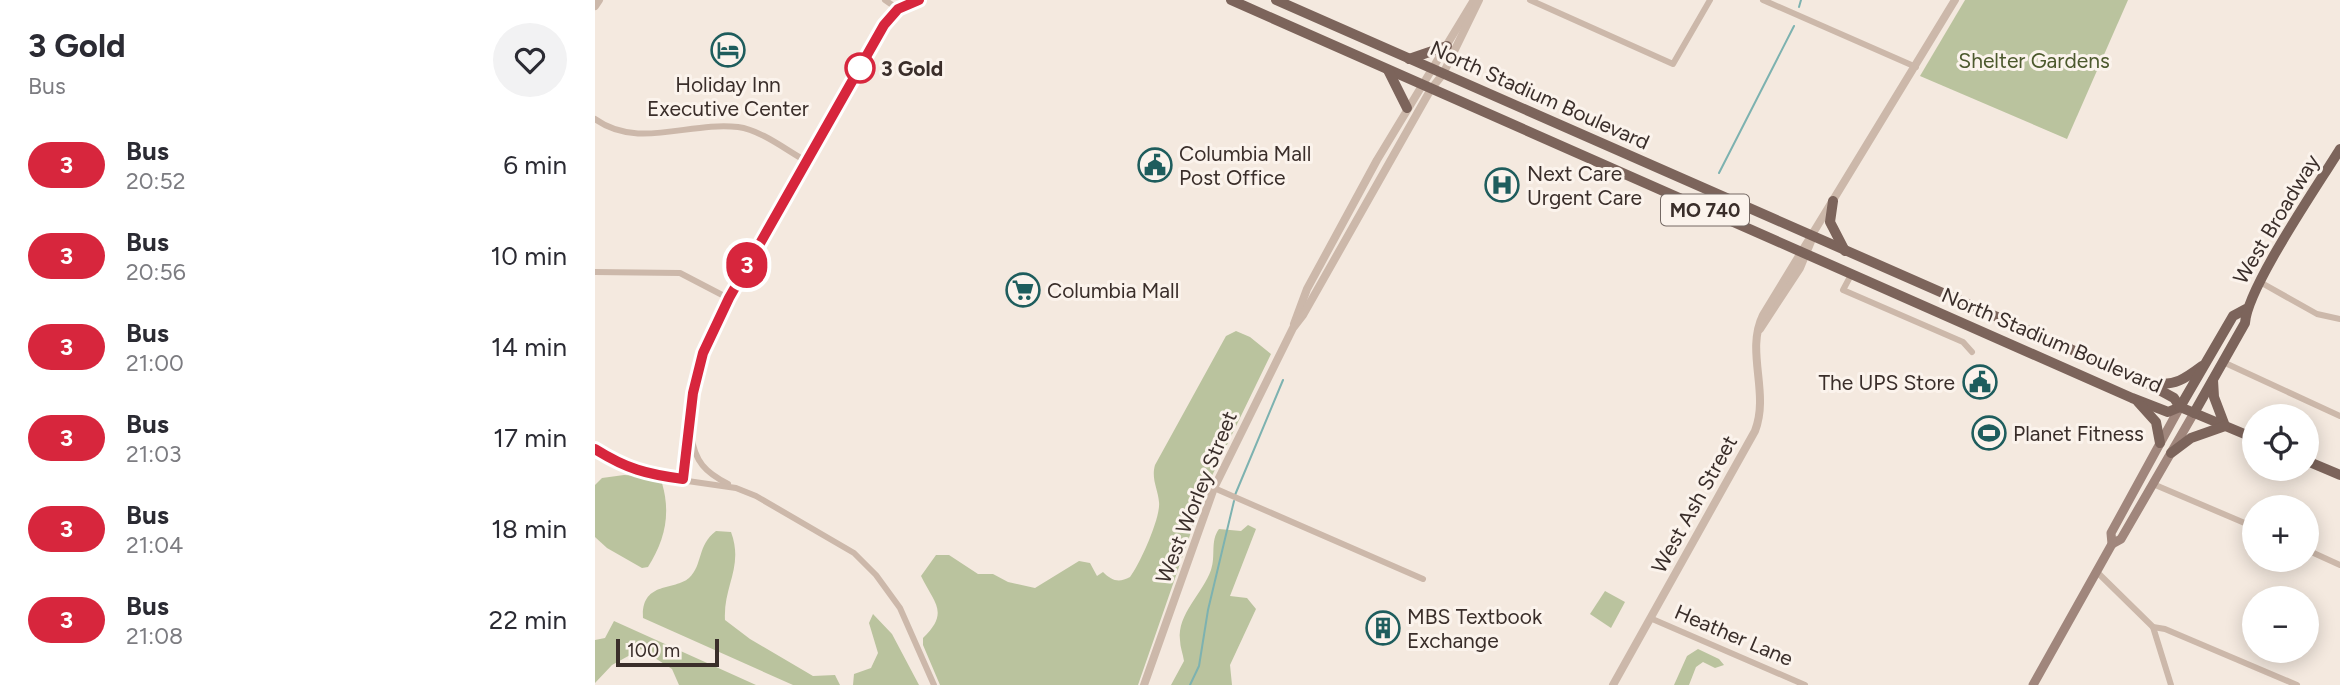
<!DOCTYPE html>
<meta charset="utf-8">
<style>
body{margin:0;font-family:Figtree,sans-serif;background:#f2f2f3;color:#2b2b33;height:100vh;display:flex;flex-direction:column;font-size:26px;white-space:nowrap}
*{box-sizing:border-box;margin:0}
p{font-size:23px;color:#7c7c81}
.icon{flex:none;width:38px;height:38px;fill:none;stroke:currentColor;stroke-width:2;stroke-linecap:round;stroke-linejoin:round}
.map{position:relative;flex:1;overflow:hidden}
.side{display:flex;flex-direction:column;background:#fff;width:595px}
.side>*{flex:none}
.badge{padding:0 14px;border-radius:23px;font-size:24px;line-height:46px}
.fabs{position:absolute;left:1647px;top:404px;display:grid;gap:14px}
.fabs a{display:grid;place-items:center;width:77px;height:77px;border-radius:50%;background:#fff;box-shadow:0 4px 18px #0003;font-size:35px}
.scale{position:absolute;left:21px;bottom:18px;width:103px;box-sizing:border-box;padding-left:7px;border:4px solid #3a2e2a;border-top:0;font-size:19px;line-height:24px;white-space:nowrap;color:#3a2e2a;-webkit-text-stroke:5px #fbf3ec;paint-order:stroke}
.map>.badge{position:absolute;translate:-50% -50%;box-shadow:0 0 0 4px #fff}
.round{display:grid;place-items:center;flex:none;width:74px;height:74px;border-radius:37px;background:#f2f2f3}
.overview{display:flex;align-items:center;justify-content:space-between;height:119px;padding:0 28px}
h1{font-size:33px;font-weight:700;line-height:52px}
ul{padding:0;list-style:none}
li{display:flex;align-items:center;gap:21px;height:91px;padding:0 28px}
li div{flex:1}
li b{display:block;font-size:26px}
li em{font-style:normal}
li .badge{min-width:77px;font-weight:700;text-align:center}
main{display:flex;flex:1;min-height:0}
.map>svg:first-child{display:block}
.green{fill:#bac39e}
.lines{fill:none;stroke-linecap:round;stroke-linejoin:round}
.stream{stroke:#7db2b0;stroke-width:2}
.minor{stroke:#ccb8aa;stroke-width:6}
.tertiary{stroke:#ccb8aa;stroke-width:8}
.secondary{stroke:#a0867c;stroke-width:9}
.primary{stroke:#7c645b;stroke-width:10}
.line-casing{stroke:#fff;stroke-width:16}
.line{stroke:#d7263d;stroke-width:10}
.stop-dot{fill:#fff;stroke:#d7263d;stroke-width:3.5}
.labels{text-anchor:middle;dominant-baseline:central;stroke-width:6;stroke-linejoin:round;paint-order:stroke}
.shield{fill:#fbf3ec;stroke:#746964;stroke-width:2}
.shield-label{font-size:19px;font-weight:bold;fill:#3a2e2a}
.park-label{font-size:21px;fill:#4c592d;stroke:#fbf3ec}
.stop-label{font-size:21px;font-weight:bold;fill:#3a2e2a;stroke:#fbf3ec;text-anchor:start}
.poi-label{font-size:21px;fill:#3a2e2a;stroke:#fbf3ec;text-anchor:start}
.street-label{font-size:21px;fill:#3a2e2a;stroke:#fbf3ec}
</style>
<main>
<section class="side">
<div class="overview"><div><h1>3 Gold</h1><p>Bus</p></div><a class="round"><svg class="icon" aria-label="heart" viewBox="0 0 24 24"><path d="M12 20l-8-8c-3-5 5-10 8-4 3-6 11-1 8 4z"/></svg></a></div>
<ul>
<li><span class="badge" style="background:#d7263d;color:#fff">3</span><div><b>Bus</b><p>20:52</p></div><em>6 min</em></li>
<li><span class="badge" style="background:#d7263d;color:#fff">3</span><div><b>Bus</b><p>20:56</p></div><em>10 min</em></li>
<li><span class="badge" style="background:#d7263d;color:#fff">3</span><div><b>Bus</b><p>21:00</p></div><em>14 min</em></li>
<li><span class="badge" style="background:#d7263d;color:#fff">3</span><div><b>Bus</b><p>21:03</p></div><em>17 min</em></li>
<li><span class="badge" style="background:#d7263d;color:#fff">3</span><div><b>Bus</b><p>21:04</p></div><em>18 min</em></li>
<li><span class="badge" style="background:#d7263d;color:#fff">3</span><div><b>Bus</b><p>21:08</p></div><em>22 min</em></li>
</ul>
</section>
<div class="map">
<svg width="1745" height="685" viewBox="0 0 1745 685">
<rect width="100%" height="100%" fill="#f4e9df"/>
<g class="green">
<polygon points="1370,0 1533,0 1472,139 1325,76"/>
<path d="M641 331 655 337 676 354 612 486 543 685H345L328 645V638C355 612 339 603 326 576L341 555H354L383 574H398L413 582 440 588 484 561 495 563 502 576 508 572C517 581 524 583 535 577 545 564 566 517 564 502 563 489 556 479 560 465L631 336Z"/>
<path d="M29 475 46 476 67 483C76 514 70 540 53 567L47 568 12 548 0 537V485L7 478Z"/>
<path d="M653 525 661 529 635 596 652 598 661 609 635 665 637 685H576L589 661C588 654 585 647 585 640 582 614 608 593 616 570 621 556 615 541 624 529L646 531Z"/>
<path d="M121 531 136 532C149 567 128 586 130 620L155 639 218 676 240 675 245 685H198L48 618C46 581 79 591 94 578 108 565 102 545 121 531Z"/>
<polygon points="1010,591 1030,602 1016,628 995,614"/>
<polygon points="278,614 297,634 324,685 258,685 259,674 276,668 283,653 274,623"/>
<polygon points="19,621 161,685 84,685 77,669 46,649 17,665 0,683 0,640 10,638"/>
<polygon points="1103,649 1124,659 1129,665 1120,668 1108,662 1101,667 1094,685 1079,685 1092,656"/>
</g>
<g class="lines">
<g class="stream">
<polyline points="1204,7 1206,0"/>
<polyline points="1124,173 1199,26"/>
<polyline points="640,495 688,380"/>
<polyline points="595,685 604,666 613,610 639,501"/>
</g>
<g class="minor">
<polyline points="290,0 303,9"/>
<polyline points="935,0 1078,64 1115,0"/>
<polyline points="1168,0 1321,67"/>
<polyline points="303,9 324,0"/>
<path d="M0 119C43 150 95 121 143 127 166 130 191 150 211 161"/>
<polyline points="0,272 85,273 133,298"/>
<polyline points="1256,275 1248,290 1368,342 1377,352"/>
<polyline points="1665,282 1722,314 1745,319"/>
<polyline points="1628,362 1745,416"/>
<path d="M96 435C100 462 110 472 133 484"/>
<polyline points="0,449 30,468 51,475 141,488 161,496 259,553 281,575 305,608 339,685"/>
<polyline points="88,479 98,393 108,353 133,298 289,25 307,0"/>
<polyline points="1558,484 1659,527"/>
<polyline points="619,488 828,579"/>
<polyline points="1712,550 1745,565"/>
<polyline points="1502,572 1558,627 1576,685"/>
<polyline points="1055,618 1210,685"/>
<polyline points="1558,627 1570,629 1702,685"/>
</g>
<g class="tertiary">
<polyline points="0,6 4,0"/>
<polyline points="699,324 712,289 782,160 879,0"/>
<polyline points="1165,329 1205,268 1217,239"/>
<polyline points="549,685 619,488 698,328 708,315 836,89 848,74 884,0"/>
<path d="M1018 685 1160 431C1175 392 1150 352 1168 315L1360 0"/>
</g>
<g class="secondary">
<polyline points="1517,544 1526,539 1599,413"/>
<polyline points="1438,685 1517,544 1516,533 1585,407"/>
</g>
<g class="primary">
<polyline points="636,0 1537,398 1573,412 1585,407"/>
<polyline points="681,0 1548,381 1579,398 1585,407"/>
<polyline points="814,59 852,46"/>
<polyline points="793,70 812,108"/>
<polyline points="1238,201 1235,222 1250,251"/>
<polyline points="1618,380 1619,397 1630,426"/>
<path d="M1558 383C1579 387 1591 378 1607 366"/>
<polyline points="1543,402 1561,422 1565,443"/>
<polyline points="1585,407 1638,316 1651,309"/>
<polyline points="1585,407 1659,438"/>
<path d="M1599 413 1650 323C1652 288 1723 185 1745 149"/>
<polyline points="1576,453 1596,438 1630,426"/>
<polyline points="1712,461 1745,475"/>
</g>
</g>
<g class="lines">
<defs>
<path id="line" d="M0 449C32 469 51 474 88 479L98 393 108 353 134 298 289 25 303 9 324 0"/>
</defs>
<use href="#line" class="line-casing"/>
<use href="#line" class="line"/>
</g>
<defs>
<symbol id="hotel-ring" viewBox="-11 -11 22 22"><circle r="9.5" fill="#fbf3ec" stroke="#1e5d5d" stroke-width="1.5"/><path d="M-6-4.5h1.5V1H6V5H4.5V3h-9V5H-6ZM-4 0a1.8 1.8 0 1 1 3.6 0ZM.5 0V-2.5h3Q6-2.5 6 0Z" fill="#1e5d5d"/></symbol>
<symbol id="civic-ring" viewBox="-11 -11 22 22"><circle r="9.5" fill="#fbf3ec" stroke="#1e5d5d" stroke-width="1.5"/><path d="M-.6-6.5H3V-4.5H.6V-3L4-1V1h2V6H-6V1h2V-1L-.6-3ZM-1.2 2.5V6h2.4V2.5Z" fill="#1e5d5d"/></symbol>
<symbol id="hospital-ring" viewBox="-11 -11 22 22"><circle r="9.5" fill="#fbf3ec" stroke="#1e5d5d" stroke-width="1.5"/><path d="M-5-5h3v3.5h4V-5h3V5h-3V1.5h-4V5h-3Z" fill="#1e5d5d"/></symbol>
<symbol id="supermarket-ring" viewBox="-11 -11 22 22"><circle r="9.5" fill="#fbf3ec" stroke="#1e5d5d" stroke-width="1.5"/><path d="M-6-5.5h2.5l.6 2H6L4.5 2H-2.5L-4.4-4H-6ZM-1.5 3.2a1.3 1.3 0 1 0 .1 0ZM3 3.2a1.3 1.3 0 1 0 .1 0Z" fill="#1e5d5d"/></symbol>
<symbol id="stadium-ring" viewBox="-11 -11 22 22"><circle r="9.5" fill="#fbf3ec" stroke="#1e5d5d" stroke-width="1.5"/><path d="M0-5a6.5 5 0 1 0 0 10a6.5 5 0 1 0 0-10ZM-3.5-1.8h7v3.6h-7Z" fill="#1e5d5d"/></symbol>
<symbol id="building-ring" viewBox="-11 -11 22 22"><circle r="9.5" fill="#fbf3ec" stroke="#1e5d5d" stroke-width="1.5"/><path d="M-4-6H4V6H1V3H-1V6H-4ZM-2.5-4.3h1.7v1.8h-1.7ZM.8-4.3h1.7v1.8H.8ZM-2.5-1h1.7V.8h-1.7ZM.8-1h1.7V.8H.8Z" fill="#1e5d5d"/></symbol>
</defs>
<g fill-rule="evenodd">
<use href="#hotel-ring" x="114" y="31" width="38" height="38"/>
<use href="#civic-ring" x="541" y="146" width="38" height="38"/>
<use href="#hospital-ring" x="888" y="166" width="38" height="38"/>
<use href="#supermarket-ring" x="409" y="271" width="38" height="38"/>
<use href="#civic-ring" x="1366" y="363" width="38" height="38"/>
<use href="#stadium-ring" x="1375" y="414" width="38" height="38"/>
<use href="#building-ring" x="769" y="609" width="38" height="38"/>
</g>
<circle class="stop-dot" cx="265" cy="68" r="14"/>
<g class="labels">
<rect class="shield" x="1066" y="194.5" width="88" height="31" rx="5"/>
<g class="shield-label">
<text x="1110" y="210">MO 740</text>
</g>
<g class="park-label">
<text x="1439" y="60">Shelter Gardens</text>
</g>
<g class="stop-label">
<text x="286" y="68">3 Gold</text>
</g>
<g class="poi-label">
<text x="133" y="84" text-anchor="middle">Holiday Inn<tspan x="133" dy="24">Executive Center</tspan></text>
<text x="584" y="153">Columbia Mall<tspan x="584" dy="24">Post Office</tspan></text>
<text x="932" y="173">Next Care<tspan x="932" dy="24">Urgent Care</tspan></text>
<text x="452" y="290">Columbia Mall</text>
<text x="1360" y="382" text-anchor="end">The UPS Store</text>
<text x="1418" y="433">Planet Fitness</text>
<text x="812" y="616">MBS Textbook<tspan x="812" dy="24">Exchange</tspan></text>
</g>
<g class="street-label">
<text transform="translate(945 95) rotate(24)">North Stadium Boulevard</text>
<text transform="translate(1681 219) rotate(-59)">West Broadway</text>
<text transform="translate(1457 340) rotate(23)">North Stadium Boulevard</text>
<text transform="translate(601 497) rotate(-68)">West Worley Street</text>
<text transform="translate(1099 504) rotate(-61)">West Ash Street</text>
<text transform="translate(1139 635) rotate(23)">Heather Lane</text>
</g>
</g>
</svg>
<div class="fabs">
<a><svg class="icon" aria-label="locate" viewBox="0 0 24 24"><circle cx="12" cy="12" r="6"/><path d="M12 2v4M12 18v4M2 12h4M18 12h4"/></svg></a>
<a>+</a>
<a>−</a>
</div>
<div class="scale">100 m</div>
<b class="badge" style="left:152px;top:265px;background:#d7263d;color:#fff">3</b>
</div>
</main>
